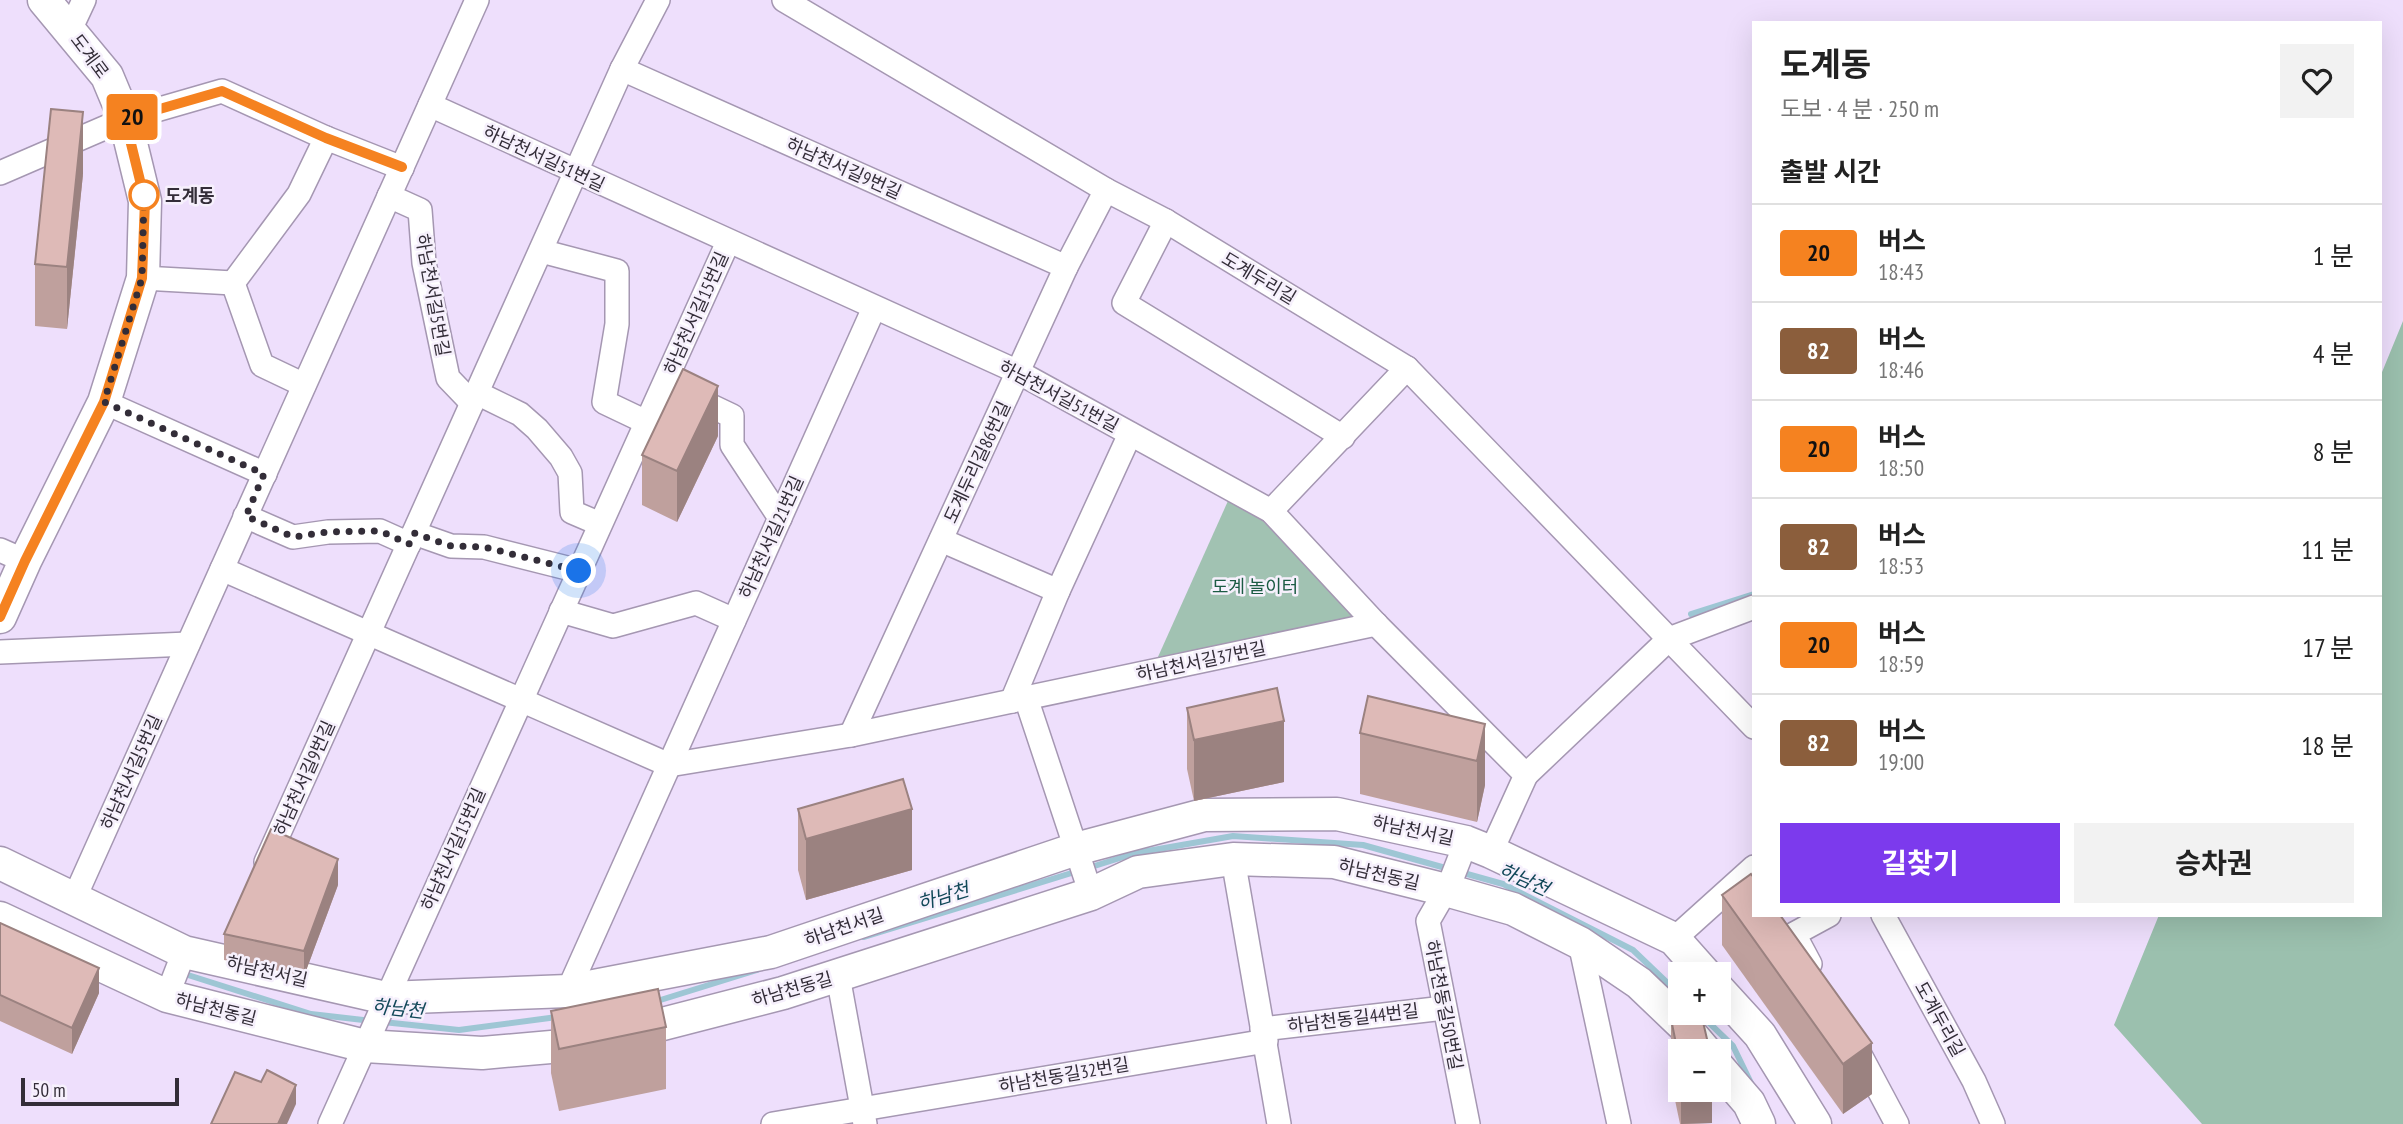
<!DOCTYPE html>
<html lang="ko">
<meta charset="utf-8">
<style>
body{margin:0;font-family:"PT Sans Narrow","Noto Sans KR",sans-serif;background:#f2f2f2;color:#222;height:100vh;display:flex;flex-direction:column;font-size:26px;white-space:nowrap}
*{box-sizing:border-box;margin:0}
p{font-size:23px;color:#767676}
.icon{flex:none;width:38px;height:38px;fill:none;stroke:currentColor;stroke-width:2;stroke-linecap:round;stroke-linejoin:round}
.map{position:relative;flex:1;overflow:hidden}
.sheet{position:absolute;left:1752px;top:21px;width:630px;height:896px;display:flex;flex-direction:column;background:#fff;border-radius:0px;box-shadow:0 7px 28px #0002}
.sheet>*{flex:none}
.badge{padding:0 14px;border-radius:5px;font-size:24px;line-height:46px}
.tools{position:absolute;left:1668px;top:962px;display:grid;gap:14px}
.tools a{display:grid;place-items:center;width:63px;height:63px;border-radius:0px;background:#fff;box-shadow:0 7px 28px #0002;font-size:35px}
.scale{position:absolute;left:21px;bottom:18px;width:158px;box-sizing:border-box;padding-left:7px;border:4px solid #332d38;border-top:0;font-size:19px;line-height:24px;white-space:nowrap;color:#332d38;-webkit-text-stroke:5px #f6f0fc;paint-order:stroke}
.you{position:absolute;width:35px;height:35px;margin:-18px;border:5px solid #fff;border-radius:50%;background:#1a73e8;box-shadow:0 0 0 10px #1a73e833}
.map>.badge{position:absolute;translate:-50% -50%;box-shadow:0 0 0 4px #fff}
h2{padding:0 28px;font-size:26px;line-height:63px}
.round{display:grid;place-items:center;flex:none;width:74px;height:74px;border-radius:0px;background:#f2f2f2}
.overview{display:flex;align-items:center;justify-content:space-between;height:119px;padding:0 28px}
h1{font-size:33px;font-weight:700;line-height:52px}
.primary-button{display:flex;gap:14px;margin-top:auto;padding:14px 28px}
.primary-button a{flex:1;height:80px;border-radius:0px;background:#7c3aed;color:#fff;font-size:28px;font-weight:700;line-height:80px;text-align:center}
.primary-button a+a{background:#f2f2f2;color:#222}
ul{padding:0;list-style:none}
li{display:flex;align-items:center;gap:21px;height:98px;padding:0 28px;border-top:2px solid #e0e0e0}
li div{flex:1}
li b{display:block;font-size:26px}
li em{font-style:normal}
li .badge{min-width:77px;font-weight:700;text-align:center}
.map>svg:first-child{display:block}
.green{fill:#a1c2b2}
.forest{fill:#9bc0ae}
.lines{fill:none;stroke-linecap:round;stroke-linejoin:round}
.stream{stroke:#9ec6d4;stroke-width:6}
.street-casing{stroke:#a597b2;stroke-width:26}
.secondary-casing{stroke:#a597b2;stroke-width:35}
.street{stroke:#fff;stroke-width:23}
.secondary{stroke:#fff;stroke-width:32}
.wall{fill:#bfa09d}
.shaded-wall{fill:#9b8280}
.building{fill:#debab7;stroke:#9b8280;stroke-width:2}
.line-casing{stroke:#fff;stroke-width:16}
.line{stroke:#f58220;stroke-width:10}
.walk{stroke:#332d38;stroke-width:7;stroke-dasharray:0 12.6}
.stop-dot{fill:#fff;stroke:#f58220;stroke-width:3.5}
.labels{text-anchor:middle;dominant-baseline:central;stroke-width:5;stroke-linejoin:round;paint-order:stroke}
.street-label{font-size:18px;fill:#332d38;stroke:#f6f0fc}
.stop-label{font-size:18px;font-weight:bold;fill:#332d38;stroke:#f6f0fc;text-anchor:start}
.park-label{font-size:18px;fill:#1b5b43;stroke:#f6f0fc}
.water-label{font-size:19px;font-style:italic;fill:#114758;stroke:#f6f0fc}
</style>
<div class="map">
<svg width="2403" height="1124" viewBox="0 0 2403 1124">
<rect width="100%" height="100%" fill="#eedffc"/>
<polygon class="green" points="1232,492 1270,513 1372,622 1153,668"/>
<polygon class="forest" points="2403,321 2403,1124 2202,1124 2114,1025 2159,915 2380,915 2380,377"/>
<g class="lines">
<g class="stream">
<polyline points="1691,614 1754,594"/>
<polyline points="1088,868 1136,853 1233,836 1363,845 1503,884 1633,950 1680,995"/>
<polyline points="864,937 1078,871"/>
<polyline points="188,975 311,1014 372,1021"/>
<polyline points="654,1002 757,970"/>
<polyline points="1699,1013 1733,1046 1752,1085"/>
<polyline points="383,1022 459,1030 557,1017"/>
</g>
<defs>
<g id="street">
<polyline points="784,0 1106,190 1166,221 1407,368 1754,727"/>
<polyline points="70,30 84,0"/>
<polyline points="622,69 1066,267"/>
<polyline points="430,105 1018,372 1271,511 1376,624 1526,775 1491,852"/>
<polyline points="0,173 125,119 222,91 326,138 402,168"/>
<polyline points="389,196 420,210 424,263 448,378 472,403"/>
<polyline points="1166,221 1124,303 1343,437"/>
<polyline points="541,251 617,271 617,324 604,402 646,422"/>
<polyline points="143,278 233,283"/>
<polyline points="304,385 262,365 233,283 299,194 326,138"/>
<polyline points="477,393 520,414 537,429 561,457 570,473 572,512 600,524"/>
<polyline points="692,397 732,416 732,445 780,518"/>
<polyline points="104,402 265,474"/>
<polyline points="1271,511 1407,368"/>
<polyline points="245,516 293,537 328,532 380,531 409,544"/>
<polyline points="414,533 451,546 484,547 579,571"/>
<polyline points="941,540 1058,591"/>
<polyline points="0,550 25,561"/>
<polyline points="222,569 669,765 851,735 1376,624"/>
<polyline points="561,611 613,626 696,603 734,620"/>
<polyline points="0,652 188,644"/>
<polyline points="1026,698 1091,894"/>
<polyline points="1012,701 1058,591 1130,434"/>
<polyline points="851,735 1066,267 1106,190"/>
<polyline points="1526,775 1669,639 1754,607"/>
<polyline points="1466,842 1450,883 1428,921 1468,1124"/>
<polyline points="1233,859 1279,1124"/>
<polyline points="266,862 622,69 658,0"/>
<polyline points="74,899 477,0"/>
<polyline points="1883,915 1974,1081 1993,1124"/>
<polyline points="1674,939 1754,867"/>
<polyline points="1580,943 1619,1124"/>
<polyline points="1810,964 1794,934 1829,915"/>
<polyline points="838,976 865,1124"/>
<polyline points="568,991 874,308"/>
<polyline points="167,996 184,952"/>
<polyline points="1262,1029 1444,1008"/>
<polyline points="1857,1049 1897,1124"/>
<polyline points="330,1124 728,242"/>
<polyline points="773,1124 1266,1041"/>
</g>
<g id="secondary">
<polyline points="0,617 25,561 104,402 143,278 145,201 125,119 107,76 44,0"/>
<polyline points="0,863 184,952 386,998 568,991 771,952 1076,849 1204,815 1337,814 1466,842 1491,852 1674,939 1706,975"/>
<polyline points="0,918 167,996 365,1046 482,1053 585,1044 783,993 1091,894 1138,872 1233,859 1334,862 1446,890 1513,909 1580,943 1639,983 1684,1026 1706,1052"/>
<polyline points="1718,989 1760,1035 1815,1124"/>
<polyline points="1718,1067 1749,1103 1759,1124"/>
</g>
</defs>
<use href="#street" class="street-casing"/>
<use href="#secondary" class="secondary-casing"/>
<use href="#street" class="street"/>
<use href="#secondary" class="secondary"/>
</g>
<g class="wall">
<polygon points="83,174 67,329 35,326 35,264"/>
<polygon points="718,436 677,522 642,505 642,455"/>
<polygon points="1187,708 1284,782 1194,801 1187,769"/>
<polygon points="1485,724 1485,785 1477,822 1360,794 1360,733"/>
<polygon points="798,809 912,870 806,900 798,870"/>
<polygon points="338,885 304,976 224,960 224,934"/>
<polygon points="1722,895 1872,1094 1843,1114 1722,945"/>
<polygon points="0,923 99,993 72,1054 0,1021"/>
<polygon points="551,1011 666,1027 666,1089 559,1111 551,1073"/>
<polygon points="1671,1019 1680,1052 1680,1090 1712,1090 1712,1123 1680,1124 1671,1081"/>
</g>
<g class="shaded-wall">
<polygon points="83,112 83,174 67,329 67,267"/>
<polygon points="718,386 718,436 677,522 677,471"/>
<polygon points="1284,721 1284,782 1194,801 1194,740"/>
<polygon points="1485,724 1485,785 1477,822 1477,761"/>
<polygon points="912,809 912,870 806,900 806,839"/>
<polygon points="338,859 338,885 304,976 304,951"/>
<polygon points="99,968 99,993 72,1054 72,1028"/>
<polygon points="1872,1043 1872,1094 1843,1114 1843,1064"/>
<polygon points="296,1085 296,1104 287,1124 278,1124"/>
<polygon points="1681,1090 1712,1090 1712,1123 1681,1124"/>
</g>
<g class="building">
<polygon points="51,109 83,112 67,267 35,264"/>
<polygon points="683,369 718,386 677,471 642,455"/>
<polygon points="1277,688 1284,721 1194,740 1187,708"/>
<polygon points="1368,696 1485,724 1477,761 1360,733"/>
<polygon points="903,779 912,809 806,839 798,809"/>
<polygon points="271,829 338,859 304,951 224,934"/>
<polygon points="1751,874 1754,878 1754,915 1780,915 1872,1043 1843,1064 1722,895"/>
<polygon points="0,923 99,968 72,1028 0,995"/>
<polygon points="658,989 666,1027 559,1049 551,1011"/>
<polygon points="1699,1013 1701,1013 1710,1052 1680,1052 1680,1063 1671,1019"/>
<polygon points="267,1070 296,1085 278,1124 211,1124 235,1072 261,1082"/>
</g>
<g class="lines">
<defs>
<polyline id="line" points="0,617 25,561 104,402 142,278 145,201 125,119 222,91 326,138 402,167"/>
</defs>
<use href="#line" class="line-casing"/>
<use href="#line" class="line"/>
<polyline class="walk" points="144,195 142,278 104,402 264,474 246,516 293,537 328,532 380,531 409,544 414,533 451,546 484,547 579,571"/>
</g>
<circle class="stop-dot" cx="144" cy="195" r="14"/>
<g class="labels">
<g class="street-label">
<text transform="translate(90 56) rotate(53)">도계로</text>
<text transform="translate(544 158) rotate(25)">하남천서길51번길</text>
<text transform="translate(844 168) rotate(24)">하남천서길9번길</text>
<text transform="translate(1259 278) rotate(31)">도계두리길</text>
<text transform="translate(433 295) rotate(80)">하남천서길5번길</text>
<text transform="translate(696 313) rotate(-66)">하남천서길15번길</text>
<text transform="translate(1059 396) rotate(28)">하남천서길51번길</text>
<text transform="translate(977 462) rotate(-65)">도계두리길86번길</text>
<text transform="translate(771 537) rotate(-66)">하남천서길21번길</text>
<text transform="translate(1201 661) rotate(-12)">하남천서길37번길</text>
<text transform="translate(131 772) rotate(-66)">하남천서길5번길</text>
<text transform="translate(304 778) rotate(-66)">하남천서길9번길</text>
<text transform="translate(1413 830) rotate(12)">하남천서길</text>
<text transform="translate(453 849) rotate(-66)">하남천서길15번길</text>
<text transform="translate(1379 874) rotate(13)">하남천동길</text>
<text transform="translate(844 927) rotate(-19)">하남천서길</text>
<text transform="translate(267 971) rotate(13)">하남천서길</text>
<text transform="translate(792 989) rotate(-16)">하남천동길</text>
<text transform="translate(1444 1005) rotate(79)">하남천동길50번길</text>
<text transform="translate(216 1009) rotate(14)">하남천동길</text>
<text transform="translate(1353 1018) rotate(-7)">하남천동길44번길</text>
<text transform="translate(1940 1019) rotate(61)">도계두리길</text>
<text transform="translate(1064 1075) rotate(-10)">하남천동길32번길</text>
</g>
<g class="stop-label">
<text x="165" y="195">도계동</text>
</g>
<g class="park-label">
<text x="1255" y="586">도계 놀이터</text>
</g>
<g class="water-label">
<text transform="translate(1524 879) rotate(24)">하남천</text>
<text transform="translate(943 896) rotate(-17)">하남천</text>
<text transform="translate(398 1008) rotate(6)">하남천</text>
</g>
</g>
</svg>
<div class="tools">
<a>+</a>
<a>−</a>
</div>
<div class="scale">50 m</div>
<div class="you" style="left:579px;top:571px"></div>
<b class="badge" style="left:132px;top:117px;background:#f58220;color:#111">20</b>
<section class="sheet">
<div class="overview"><div><h1>도계동</h1><p>도보 · 4 분 · 250 m</p></div><a class="round"><svg class="icon" aria-label="heart" viewBox="0 0 24 24"><path d="M12 20l-8-8c-3-5 5-10 8-4 3-6 11-1 8 4z"/></svg></a></div>
<h2>출발 시간</h2>
<ul>
<li><span class="badge" style="background:#f58220;color:#111">20</span><div><b>버스</b><p>18:43</p></div><em>1 분</em></li>
<li><span class="badge" style="background:#8b5e3c;color:#fff">82</span><div><b>버스</b><p>18:46</p></div><em>4 분</em></li>
<li><span class="badge" style="background:#f58220;color:#111">20</span><div><b>버스</b><p>18:50</p></div><em>8 분</em></li>
<li><span class="badge" style="background:#8b5e3c;color:#fff">82</span><div><b>버스</b><p>18:53</p></div><em>11 분</em></li>
<li><span class="badge" style="background:#f58220;color:#111">20</span><div><b>버스</b><p>18:59</p></div><em>17 분</em></li>
<li><span class="badge" style="background:#8b5e3c;color:#fff">82</span><div><b>버스</b><p>19:00</p></div><em>18 분</em></li>
</ul>
<div class="primary-button"><a>길찾기</a><a>승차권</a></div>
</section>
</div>
